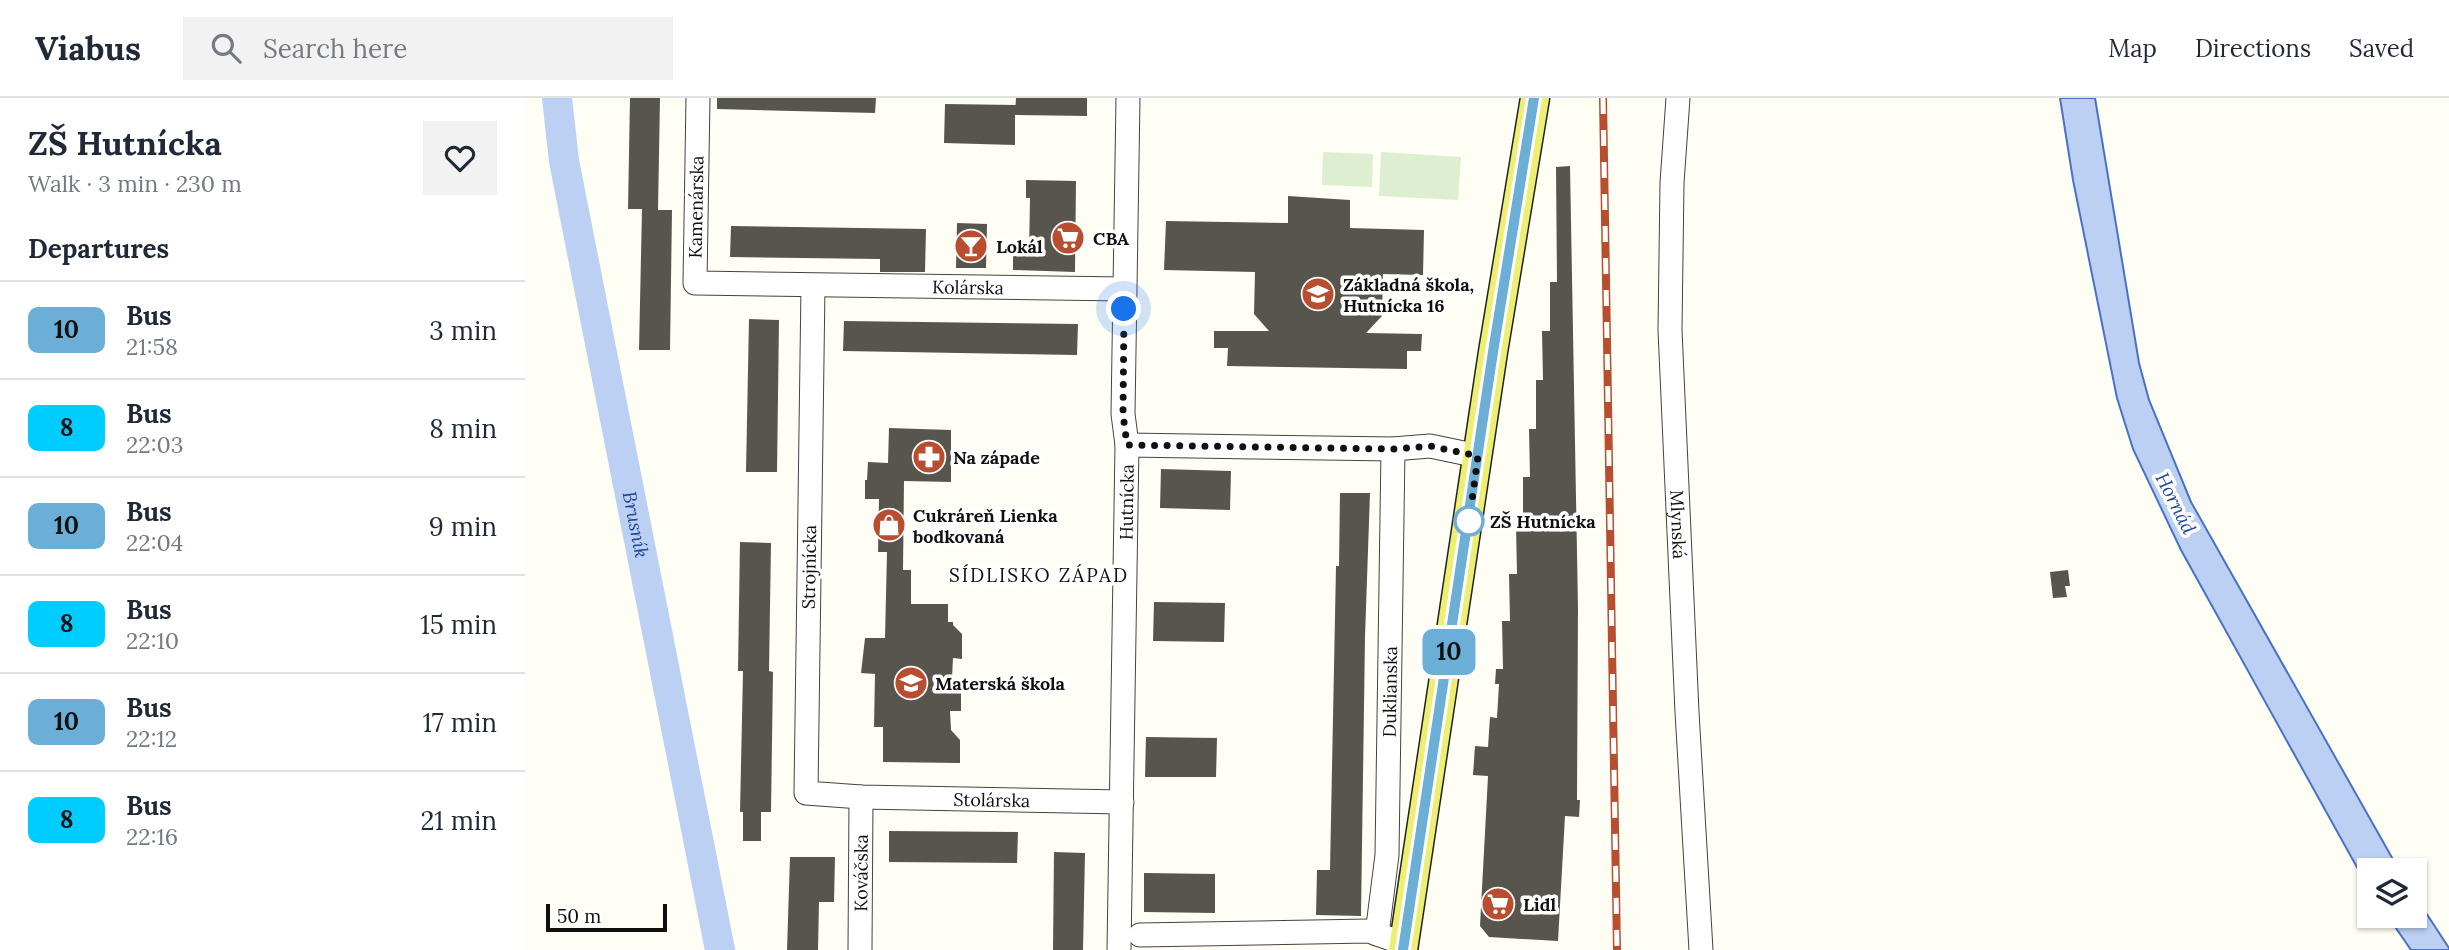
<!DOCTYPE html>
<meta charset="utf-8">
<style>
body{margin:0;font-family:Lora,serif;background:#f2f2f3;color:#1f2937;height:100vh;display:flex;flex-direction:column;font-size:26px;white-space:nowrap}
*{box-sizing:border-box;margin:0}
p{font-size:23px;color:#747a83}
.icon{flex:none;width:38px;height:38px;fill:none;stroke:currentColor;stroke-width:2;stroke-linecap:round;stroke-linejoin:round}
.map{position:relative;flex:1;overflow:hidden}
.panel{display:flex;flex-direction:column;background:#fff;width:525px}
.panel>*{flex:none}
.badge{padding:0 14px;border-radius:10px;font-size:24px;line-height:46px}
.tools{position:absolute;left:1832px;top:760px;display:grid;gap:14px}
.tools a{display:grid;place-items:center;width:70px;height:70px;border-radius:0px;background:#fff;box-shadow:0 2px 5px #0004;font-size:35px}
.scale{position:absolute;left:21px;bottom:18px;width:121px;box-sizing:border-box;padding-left:7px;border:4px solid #101010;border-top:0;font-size:19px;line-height:24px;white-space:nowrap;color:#101010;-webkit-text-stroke:5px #fff;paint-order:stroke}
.you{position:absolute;width:35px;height:35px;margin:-18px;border:5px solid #fff;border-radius:50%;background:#1a73e8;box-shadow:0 0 0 10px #1a73e833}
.map>.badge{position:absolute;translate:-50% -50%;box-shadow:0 0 0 4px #fff}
h2{padding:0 28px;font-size:26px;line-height:63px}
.round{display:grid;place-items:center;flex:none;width:74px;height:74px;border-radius:0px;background:#f2f2f3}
.head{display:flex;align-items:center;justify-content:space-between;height:119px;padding:0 28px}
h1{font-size:33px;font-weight:700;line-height:52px}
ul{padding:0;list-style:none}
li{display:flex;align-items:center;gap:21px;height:98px;padding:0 28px;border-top:2px solid #e0e1e3}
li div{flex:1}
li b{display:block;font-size:26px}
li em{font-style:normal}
li .badge{min-width:77px;font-weight:700;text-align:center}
header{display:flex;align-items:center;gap:42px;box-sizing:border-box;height:98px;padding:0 35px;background:#fff;border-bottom:2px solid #e0e1e3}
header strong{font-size:33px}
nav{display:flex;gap:38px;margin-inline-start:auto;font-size:24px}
.search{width:490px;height:63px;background:#f2f2f3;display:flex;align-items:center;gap:18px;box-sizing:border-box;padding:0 24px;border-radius:0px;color:#747a83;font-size:26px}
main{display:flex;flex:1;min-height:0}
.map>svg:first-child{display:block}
.pitch{fill:#ddefd0}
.water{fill:#bcd0f3;stroke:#4872c5;stroke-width:2}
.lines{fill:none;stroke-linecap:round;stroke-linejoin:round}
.river{stroke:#bcd0f3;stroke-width:30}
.building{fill:#58554d}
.minor-casing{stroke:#434343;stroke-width:25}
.major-casing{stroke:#212121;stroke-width:31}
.minor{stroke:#fff;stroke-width:23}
.major{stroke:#edef73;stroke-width:28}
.rail-casing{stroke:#b84d30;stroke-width:8}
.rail{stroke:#fff;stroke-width:5;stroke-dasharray:16;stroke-linecap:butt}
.line-casing{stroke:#fff;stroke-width:16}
.line{stroke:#6baed6;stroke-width:10}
.walk{stroke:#101010;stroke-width:7;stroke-dasharray:0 12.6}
.stop-dot{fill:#fff;stroke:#6baed6;stroke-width:3.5}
.labels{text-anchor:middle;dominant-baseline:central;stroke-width:7;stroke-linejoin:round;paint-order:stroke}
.street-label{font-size:18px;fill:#101010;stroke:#fff}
.poi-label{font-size:18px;font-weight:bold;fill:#101010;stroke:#fff;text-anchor:start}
.stop-label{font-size:18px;font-weight:bold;fill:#101010;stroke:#fff;text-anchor:start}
.water-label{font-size:19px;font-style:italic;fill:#20469b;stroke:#fff}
.neighbourhood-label{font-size:19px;letter-spacing:2px;fill:#101010;stroke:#fff}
</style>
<header>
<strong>Viabus</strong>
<div class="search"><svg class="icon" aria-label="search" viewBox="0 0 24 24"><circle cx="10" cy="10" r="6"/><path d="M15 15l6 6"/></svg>Search here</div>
<nav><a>Map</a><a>Directions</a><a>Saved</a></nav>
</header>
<main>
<section class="panel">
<div class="head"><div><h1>ZŠ Hutnícka</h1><p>Walk · 3 min · 230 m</p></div><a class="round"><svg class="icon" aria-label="heart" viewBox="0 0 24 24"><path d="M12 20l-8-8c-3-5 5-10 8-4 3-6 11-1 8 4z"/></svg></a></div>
<h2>Departures</h2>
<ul>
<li><span class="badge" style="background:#6baed6;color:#111">10</span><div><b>Bus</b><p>21:58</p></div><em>3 min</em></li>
<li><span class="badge" style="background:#00cdff;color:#111">8</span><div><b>Bus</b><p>22:03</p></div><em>8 min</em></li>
<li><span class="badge" style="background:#6baed6;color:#111">10</span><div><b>Bus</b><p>22:04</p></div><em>9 min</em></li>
<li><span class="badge" style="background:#00cdff;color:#111">8</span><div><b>Bus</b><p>22:10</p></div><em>15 min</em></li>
<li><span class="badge" style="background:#6baed6;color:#111">10</span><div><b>Bus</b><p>22:12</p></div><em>17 min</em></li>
<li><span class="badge" style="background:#00cdff;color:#111">8</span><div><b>Bus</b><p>22:16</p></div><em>21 min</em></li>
</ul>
</section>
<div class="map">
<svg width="1924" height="852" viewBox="0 0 1924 852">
<rect width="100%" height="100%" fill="#fefef4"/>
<g class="pitch">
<polygon points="798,54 848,56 847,89 797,87"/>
<polygon points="856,54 936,59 933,102 854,98"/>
</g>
<g class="water">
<polygon points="1535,0 1570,0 1614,265 1624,302 1666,404 1874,772 1844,772 1844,791 1656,452 1608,351 1592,300 1548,82"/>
<polygon points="1890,798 1924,850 1924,852 1886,852 1862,817 1890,817"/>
</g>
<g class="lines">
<path class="river" id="s1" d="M32 0 39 63 195 852"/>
</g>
<g class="building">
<polygon points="105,0 135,0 133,112 147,112 145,252 114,252 117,111 103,111"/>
<polygon points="192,0 351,0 350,15 192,11"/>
<polygon points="491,0 562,0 562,18 490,17 490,47 419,45 420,6 491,7 490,16"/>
<polygon points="1045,68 1053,510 1052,702 1055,702 1054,719 1040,718 1033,843 964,839 955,828 963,678 948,677 950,648 963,649 965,619 972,620 974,586 970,586 971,571 978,571 977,523 985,523 984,476 992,476 991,428 998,428 998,379 1005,379 1004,331 1011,331 1011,282 1018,282 1017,233 1025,233 1025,184 1032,184 1031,69"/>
<polygon points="501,82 551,83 550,174 488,172 488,155 504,155 505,100 501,100"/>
<polygon points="763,98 825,102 825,130 899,132 898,177 858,176 857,218 841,235 897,236 896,253 882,253 882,271 702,268 703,250 689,250 689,233 744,233 729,216 730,174 639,172 641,123 763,125"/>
<polygon points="432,125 462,126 461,170 431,170"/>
<polygon points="206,128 401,131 400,174 355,174 355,161 205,159"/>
<polygon points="224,221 254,222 252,374 221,374"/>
<polygon points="319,223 553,226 552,257 318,253"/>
<polygon points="364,330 426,332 426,384 379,383 378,472 386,472 386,506 423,506 423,524 428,524 428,527 437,536 437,561 428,560 427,580 436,590 436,613 425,613 426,632 435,642 435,665 358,664 358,629 349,629 350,576 336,575 340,540 360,540 362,454 353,454 354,401 340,401 340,382 342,382 343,364 363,365"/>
<polygon points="636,371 706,373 705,412 635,410"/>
<polygon points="815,395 845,395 840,539 836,818 791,817 792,772 805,772 811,468 814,468"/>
<polygon points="215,444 246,445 244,573 248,574 246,714 236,714 236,743 218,743 218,714 215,714 218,573 213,573"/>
<polygon points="1543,472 1545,488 1540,488 1542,499 1528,500 1525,474"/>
<polygon points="629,504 700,505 699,544 628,543"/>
<polygon points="621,639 692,640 691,679 620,679"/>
<polygon points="364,733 493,734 492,765 364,764"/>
<polygon points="529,754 560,755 558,852 528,852"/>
<polygon points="265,759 310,759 309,804 294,804 293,852 262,852"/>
<polygon points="619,775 690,776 690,815 619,814"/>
</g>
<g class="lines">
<defs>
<g id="minor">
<path id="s2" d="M173 0 170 185 599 191"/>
<path id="s3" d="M1153 0 1147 85 1145 232 1162 614 1176 852"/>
<path id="s4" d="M288 188 281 695 336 699 597 704"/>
<polyline points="602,347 868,351 905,348 953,358"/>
<path id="s5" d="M852 836 862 757 868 351"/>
<polyline points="615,837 844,833 866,841"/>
<path id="s6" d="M335 852 336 699"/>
<path id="s7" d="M594 852 602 347 598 316 603 0"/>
</g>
<polyline id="major" points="878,852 968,254 1010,0"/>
</defs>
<use href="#minor" class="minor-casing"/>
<use href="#major" class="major-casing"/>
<use href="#minor" class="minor"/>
<use href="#major" class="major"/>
<defs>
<polyline id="rail" points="1078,0 1092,852"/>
</defs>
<use href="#rail" class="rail-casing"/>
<use href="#rail" class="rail"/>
</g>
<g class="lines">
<defs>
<polyline id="line" points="878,852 968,254 1009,0"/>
</defs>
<use href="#line" class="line-casing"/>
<use href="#line" class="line"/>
<polyline class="walk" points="599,211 598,316 602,347 868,351 905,348 953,358 944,425 944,423"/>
</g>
<defs>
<symbol id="supermarket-disc" viewBox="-11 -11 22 22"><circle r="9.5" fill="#b84d30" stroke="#fff"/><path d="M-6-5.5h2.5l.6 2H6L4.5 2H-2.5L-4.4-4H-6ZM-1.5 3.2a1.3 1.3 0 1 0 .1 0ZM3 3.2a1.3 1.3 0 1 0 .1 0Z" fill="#fff"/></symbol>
<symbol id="bar-disc" viewBox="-11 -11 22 22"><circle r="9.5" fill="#b84d30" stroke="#fff"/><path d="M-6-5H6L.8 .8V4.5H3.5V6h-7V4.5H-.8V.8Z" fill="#fff"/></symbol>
<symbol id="school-disc" viewBox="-11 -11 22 22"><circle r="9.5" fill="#b84d30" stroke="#fff"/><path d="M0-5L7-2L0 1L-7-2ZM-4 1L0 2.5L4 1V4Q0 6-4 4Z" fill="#fff"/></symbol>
<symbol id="pharmacy-disc" viewBox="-11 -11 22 22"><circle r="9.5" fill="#b84d30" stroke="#fff"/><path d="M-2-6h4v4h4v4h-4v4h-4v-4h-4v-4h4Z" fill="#fff"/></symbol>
<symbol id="shop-disc" viewBox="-11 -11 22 22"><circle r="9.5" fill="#b84d30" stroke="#fff"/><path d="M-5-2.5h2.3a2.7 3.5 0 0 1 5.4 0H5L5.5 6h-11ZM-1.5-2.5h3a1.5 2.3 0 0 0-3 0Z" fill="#fff"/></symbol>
</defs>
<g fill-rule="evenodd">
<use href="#supermarket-disc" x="524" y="121" width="38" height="38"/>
<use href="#bar-disc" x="427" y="129" width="38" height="38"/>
<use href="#school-disc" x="774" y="177" width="38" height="38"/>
<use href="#pharmacy-disc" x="385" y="340" width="38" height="38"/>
<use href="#shop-disc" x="345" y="408" width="38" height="38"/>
<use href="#school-disc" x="367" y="566" width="38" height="38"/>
<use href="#supermarket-disc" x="954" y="787" width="38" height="38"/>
</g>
<circle class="stop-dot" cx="944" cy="423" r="14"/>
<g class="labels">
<g class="street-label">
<text transform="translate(171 109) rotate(-89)">Kamenárska</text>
<text stroke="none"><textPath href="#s2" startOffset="458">Kolárska</textPath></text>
<text stroke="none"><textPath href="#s7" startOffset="448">Hutnícka</textPath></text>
<text stroke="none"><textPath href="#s3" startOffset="427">Mlynská</textPath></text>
<text transform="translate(284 469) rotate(-89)">Strojnícka</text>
<text stroke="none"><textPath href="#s5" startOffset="243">Duklianska</textPath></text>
<text stroke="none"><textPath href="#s4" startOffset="693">Stolárska</textPath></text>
<text stroke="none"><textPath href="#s6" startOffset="77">Kováčska</textPath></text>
</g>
<g class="poi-label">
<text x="568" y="140">CBA</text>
<text x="471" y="148">Lokál</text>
<text x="818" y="186">Základná škola,<tspan x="818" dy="21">Hutnícka 16</tspan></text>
<text x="428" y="359">Na západe</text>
<text x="388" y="417">Cukráreň Lienka<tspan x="388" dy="21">bodkovaná</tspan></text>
<text x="410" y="585">Materská škola</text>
<text x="998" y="806">Lidl</text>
</g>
<g class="stop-label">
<text x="965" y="423">ZŠ Hutnícka</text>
</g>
<g class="water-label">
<text transform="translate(1651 405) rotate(63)">Hornád</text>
<text stroke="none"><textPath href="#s1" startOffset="434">Brusník</textPath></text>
</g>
<g class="neighbourhood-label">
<text x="514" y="477">SÍDLISKO ZÁPAD</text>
</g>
</g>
</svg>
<div class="tools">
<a><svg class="icon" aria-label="layers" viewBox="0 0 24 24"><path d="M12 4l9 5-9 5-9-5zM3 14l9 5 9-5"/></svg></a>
</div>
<div class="scale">50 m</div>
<div class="you" style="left:599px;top:211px"></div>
<b class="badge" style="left:924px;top:554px;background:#6baed6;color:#111">10</b>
</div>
</main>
